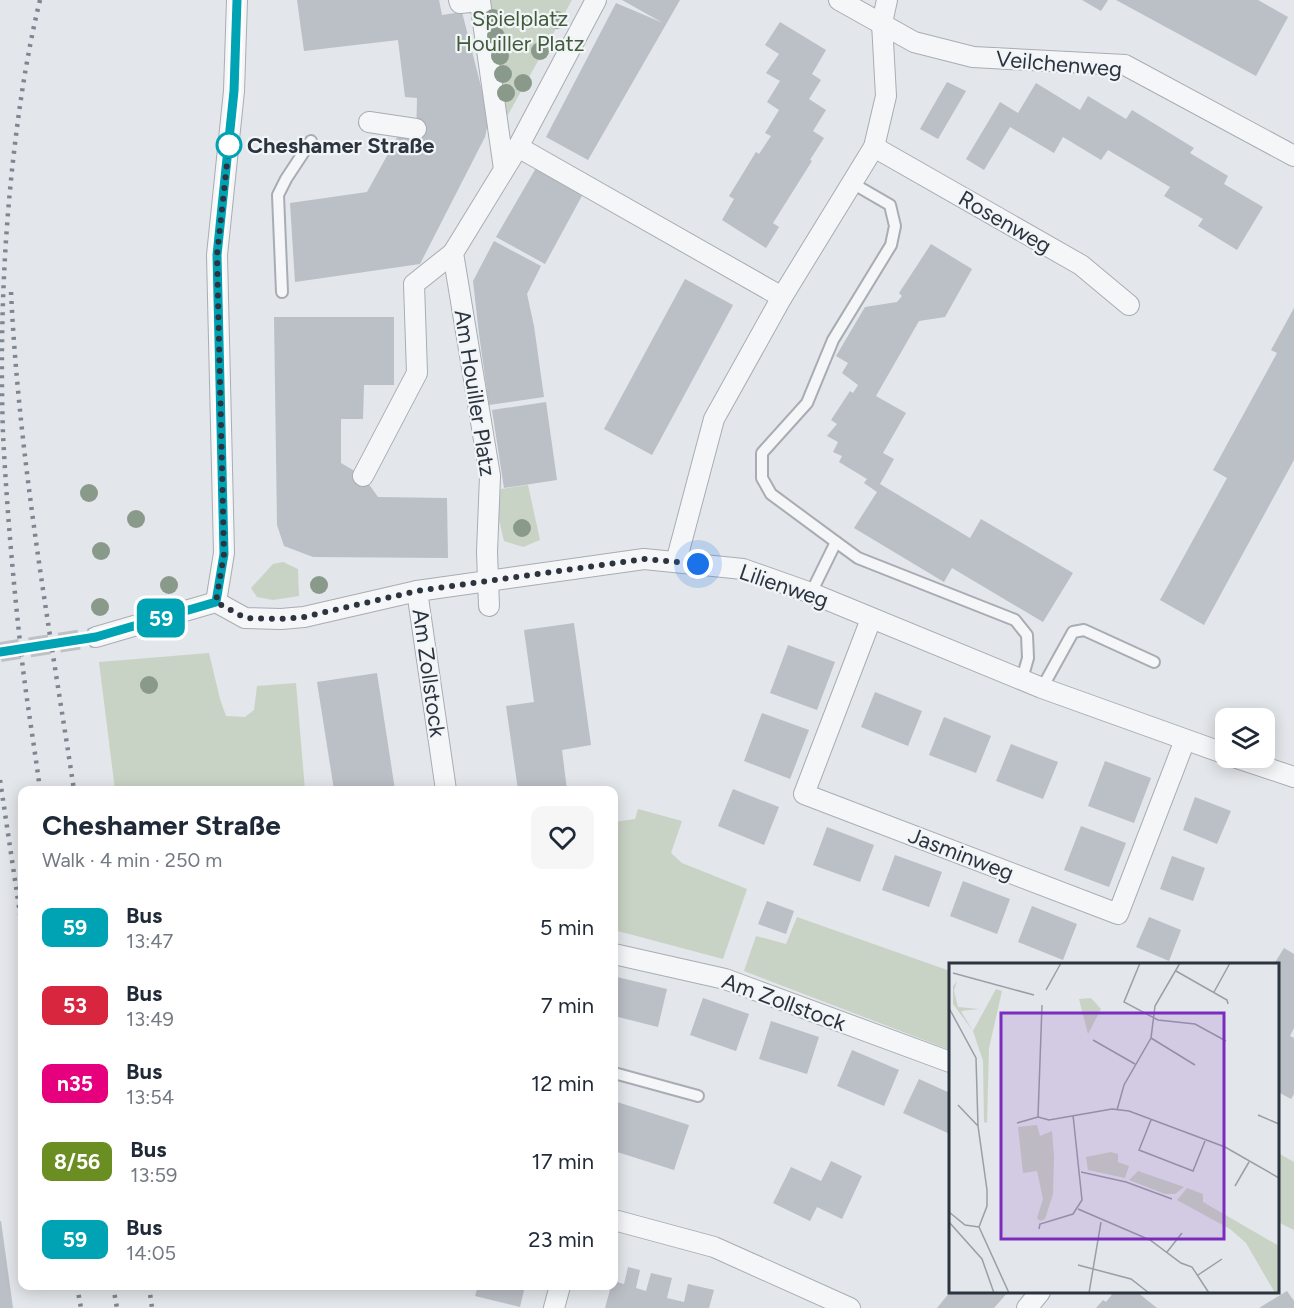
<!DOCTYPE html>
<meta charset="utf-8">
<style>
body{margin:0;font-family:Figtree,sans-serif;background:#f6f6f7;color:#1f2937;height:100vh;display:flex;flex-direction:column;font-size:22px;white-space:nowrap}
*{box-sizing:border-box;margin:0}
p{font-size:20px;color:#747a83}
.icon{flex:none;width:33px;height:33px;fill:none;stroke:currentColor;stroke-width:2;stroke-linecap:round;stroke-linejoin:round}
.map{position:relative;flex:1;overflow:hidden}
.sheet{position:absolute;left:18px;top:786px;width:600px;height:504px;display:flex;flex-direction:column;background:#fff;border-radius:12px;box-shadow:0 3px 15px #0003}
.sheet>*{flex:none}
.badge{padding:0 12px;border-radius:9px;font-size:21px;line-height:39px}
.tools{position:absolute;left:1215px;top:708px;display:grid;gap:12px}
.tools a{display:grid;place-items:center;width:60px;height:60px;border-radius:12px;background:#fff;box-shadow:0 3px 15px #0003;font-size:30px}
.you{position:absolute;width:30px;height:30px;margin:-15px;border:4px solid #fff;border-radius:50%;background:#1a73e8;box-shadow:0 0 0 9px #1a73e833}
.map>.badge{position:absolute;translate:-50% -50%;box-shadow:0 0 0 3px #fff}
.round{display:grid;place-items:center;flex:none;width:63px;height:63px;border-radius:12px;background:#f6f6f7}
.head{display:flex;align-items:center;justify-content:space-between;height:102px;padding:0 24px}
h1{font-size:28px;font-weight:700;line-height:45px}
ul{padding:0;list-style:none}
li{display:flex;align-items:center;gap:18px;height:78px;padding:0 24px}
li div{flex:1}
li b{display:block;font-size:22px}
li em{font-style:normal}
li .badge{min-width:66px;font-weight:700;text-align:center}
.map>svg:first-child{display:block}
.green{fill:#c9d3c5}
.building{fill:#bbbfc6}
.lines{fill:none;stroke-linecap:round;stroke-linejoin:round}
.street-tunnel{stroke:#bec2c8;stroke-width:20;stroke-dasharray:20 10;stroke-linecap:butt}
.lane-casing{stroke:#a8adb4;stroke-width:14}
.street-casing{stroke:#a8adb4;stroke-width:22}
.lane{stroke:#f5f6f8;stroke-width:10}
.street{stroke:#f5f6f8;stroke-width:20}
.rail{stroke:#7e8692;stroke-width:4.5;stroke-dasharray:3 6;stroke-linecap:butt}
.tree{fill:#8a9a8a}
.line-casing{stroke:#fff;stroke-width:14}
.line{stroke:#00a3b4;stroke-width:9}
.walk{stroke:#2c3440;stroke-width:6;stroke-dasharray:0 10.8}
.stop-dot{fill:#fff;stroke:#00a3b4;stroke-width:3}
.labels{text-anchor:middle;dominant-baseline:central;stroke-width:4.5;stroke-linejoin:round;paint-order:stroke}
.park-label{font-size:22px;fill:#425b3b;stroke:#f2f5f7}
.street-label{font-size:22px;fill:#2c3440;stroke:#f2f5f7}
.stop-label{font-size:22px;font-weight:bold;fill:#2c3440;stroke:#f2f5f7;text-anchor:start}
.inset-road{fill:none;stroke:#9a9fa6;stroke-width:1.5}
.view{fill:#7b2cbf;fill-opacity:0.15;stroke:#7b2cbf;stroke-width:3}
.inset-edge{fill:none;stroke:#2c3440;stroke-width:3}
</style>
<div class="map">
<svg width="1294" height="1308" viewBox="0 0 1294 1308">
<rect width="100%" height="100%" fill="#e3e6ea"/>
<g class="green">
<polygon points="486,0 572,0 505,120"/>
<polygon points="528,485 540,540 523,547 504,541 496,507 501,489"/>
<polygon points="283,562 298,569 299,596 273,600 257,597 251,588 273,564"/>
<polygon points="209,653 220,699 226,716 245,717 254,710 257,686 296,683 305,790 115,790 99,662"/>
<polygon points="638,809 682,821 671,853 682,863 747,889 723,959 614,930 614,822 635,819"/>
<polygon points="797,917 950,971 950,1050 744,971 756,936 786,944"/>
<polygon points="1278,1153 1294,1162 1294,1230 1278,1222"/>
</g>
<g class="building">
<polygon points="297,0 439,0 442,15 462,12 489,118 485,137 420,264 295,282 290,203 367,192 399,134 416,141 417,98 405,97 398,40 304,51"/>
<polygon points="622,0 680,0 588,160 546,137 616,3 663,23"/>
<polygon points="1082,0 1108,0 1101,11"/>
<polygon points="1116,0 1258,0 1288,17 1256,76"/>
<polygon points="780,22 826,50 812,74 821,80 809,99 826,110 813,131 824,138 810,160 812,161 773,223 779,227 766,248 722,220 734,199 729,196 756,152 759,154 771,136 765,133 779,110 767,102 780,81 766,73 779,54 765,45"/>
<polygon points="947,82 966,91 938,139 920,129"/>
<polygon points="1036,83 1080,110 1088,96 1126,119 1132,110 1194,148 1190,153 1228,176 1224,184 1263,207 1237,250 1198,226 1203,219 1164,196 1170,187 1108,150 1101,160 1063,137 1054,153 1010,127 984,170 966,159 1000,102 1018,113"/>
<polygon points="536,168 583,194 545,264 496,237"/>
<polygon points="494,241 541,266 527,294 534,326 544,397 489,405 479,334 473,281"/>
<polygon points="931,244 972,269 945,317 919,321 876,396 906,413 883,453 894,459 880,484 970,538 981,519 1073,573 1043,622 952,568 944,582 854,528 877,492 864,483 867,479 839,462 842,456 833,452 838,442 827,436 837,424 831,420 850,391 853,393 858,385 842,373 848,363 836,356 865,307 897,302 902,296 899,293"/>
<polygon points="685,279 733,305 652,455 604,429"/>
<polygon points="1294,308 1294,460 1204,625 1160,600 1227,478 1213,470 1277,353 1271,350"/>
<polygon points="274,317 394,317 394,385 364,385 363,419 341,419 341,463 363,476 378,497 447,498 448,558 313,557 284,546 277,525"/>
<polygon points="546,402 557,480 504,488 492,410"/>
<polygon points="574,623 591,745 562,750 567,790 518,790 506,706 534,702 524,630"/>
<polygon points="788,645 835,662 817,710 770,693"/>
<polygon points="377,673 395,790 334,790 317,682"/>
<polygon points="875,692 922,711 908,746 861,727"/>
<polygon points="762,713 809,730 790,779 744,761"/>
<polygon points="944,717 991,736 976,773 929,755"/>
<polygon points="1011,744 1058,762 1043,799 996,781"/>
<polygon points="1105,761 1151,778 1134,823 1088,806"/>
<polygon points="733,789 779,807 764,845 718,826"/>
<polygon points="1195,797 1231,811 1217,844 1183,830"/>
<polygon points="1081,826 1126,843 1109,887 1064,870"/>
<polygon points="827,827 874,845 860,882 813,865"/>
<polygon points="895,855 942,872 929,907 882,890"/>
<polygon points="1172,856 1205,868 1193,901 1160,889"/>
<polygon points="963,881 1010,899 997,934 950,916"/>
<polygon points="767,901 794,911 786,934 758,924"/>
<polygon points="1032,906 1077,924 1063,960 1018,942"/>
<polygon points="1149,917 1181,930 1169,961 1136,947"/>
<polygon points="1284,948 1294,954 1294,1028 1290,1036 1294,1038 1294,1094 1291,1099 1278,1092 1278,984 1279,982 1278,981 1278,964 1274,964"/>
<polygon points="617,977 667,989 658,1027 614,1016 614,993"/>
<polygon points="703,998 749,1014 736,1051 690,1035"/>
<polygon points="771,1021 819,1037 807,1074 759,1059"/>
<polygon points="852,1050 899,1070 884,1106 837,1086"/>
<polygon points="919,1079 950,1093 950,1134 903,1113"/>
<polygon points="614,1101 689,1125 674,1170 614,1151"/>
<polygon points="831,1161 862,1176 842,1219 817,1207 810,1221 773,1203 791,1167 821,1181"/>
<polygon points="0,1221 1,1221 13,1308 0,1308"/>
<polygon points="628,1267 640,1270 636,1288 646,1291 651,1273 672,1278 667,1298 684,1302 688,1284 714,1290 709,1308 605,1308 611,1286 614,1286 614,1281 624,1284"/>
<polygon points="478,1286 525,1286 520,1307 475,1296"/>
<polygon points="1287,1291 1294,1301 1294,1308 1259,1308"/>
<polygon points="950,1292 1008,1292 994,1308 937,1308"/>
<polygon points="1114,1292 1137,1292 1157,1308 1096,1308 1103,1300 1106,1302"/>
</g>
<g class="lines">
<polyline class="street-tunnel" points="0,652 96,637"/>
<defs>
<g id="lane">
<polyline points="282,292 278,195 286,179 311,141"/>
<polyline points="836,542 771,494 762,478 762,453 807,403 833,340 891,245 895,226 890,205 852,183"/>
<polyline points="811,593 836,542 858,558 1015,620 1027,635 1028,658 1022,679"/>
<polyline points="1042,688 1073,632 1084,630 1154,662"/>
<polyline points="614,1073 698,1096"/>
</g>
<g id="street">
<polyline points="459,0 460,3 480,1 504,169"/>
<polyline points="839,0 914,42 973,57 1125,65 1294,156"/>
<polyline points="369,122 416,129"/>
<polyline points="518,147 782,297"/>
<polyline points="874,147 1081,265 1129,305"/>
<polyline points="363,476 417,373 414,284 453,253"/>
<polyline points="676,562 714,419 782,297 874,147 886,96 882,23 887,0"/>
<polyline points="417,591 446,790"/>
<polyline points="216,602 245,618 281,619 304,617 417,591 644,559 743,569 811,593 1042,688 1226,754"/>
<polyline points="216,602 224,553 217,255 234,91 237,0"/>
<polyline points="489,606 487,552 490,476 453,253 518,147 596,0"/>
<polyline points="871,619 804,794 1118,914 1185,740"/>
<polyline points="96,637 216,602"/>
<polyline points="1237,758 1294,777"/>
<polyline points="614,954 725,979 950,1062"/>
<polyline points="614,1220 714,1247 850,1308"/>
<polyline points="554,1308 560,1286"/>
<polyline points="1027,1308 1040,1292"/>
</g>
</defs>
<use href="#lane" class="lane-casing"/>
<use href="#street" class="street-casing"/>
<use href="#lane" class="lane"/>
<use href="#street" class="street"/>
<g class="rail">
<path d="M40 0C27 53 19 107 13 161 3 251 0 343 3 434 7 512 14 591 23 669 28 710 35 750 40 790"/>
<path d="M11 292C19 460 49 625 74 790"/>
<polyline points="0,780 22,927"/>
<polyline points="77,1286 81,1308"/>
<polyline points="113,1286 117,1308"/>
<polyline points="149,1286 152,1308"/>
</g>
</g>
<g class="tree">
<circle cx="493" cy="18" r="9"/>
<circle cx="557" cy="20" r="9"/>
<circle cx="496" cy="36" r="9"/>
<circle cx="540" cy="51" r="9"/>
<circle cx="500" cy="56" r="9"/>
<circle cx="503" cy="74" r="9"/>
<circle cx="523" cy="83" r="9"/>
<circle cx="506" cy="93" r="9"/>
<circle cx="89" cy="493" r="9"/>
<circle cx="136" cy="519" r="9"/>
<circle cx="522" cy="528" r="9"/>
<circle cx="101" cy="551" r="9"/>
<circle cx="169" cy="585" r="9"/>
<circle cx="319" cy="585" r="9"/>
<circle cx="100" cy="607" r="9"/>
<circle cx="149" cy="685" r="9"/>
</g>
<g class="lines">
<defs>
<polyline id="line" points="0,652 96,637 216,602 224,554 217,255 234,91 237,0"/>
</defs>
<use href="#line" class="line-casing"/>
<use href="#line" class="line"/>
<polyline class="walk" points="229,145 217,255 224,554 216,602 245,618 281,619 304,617 417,591 644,559 698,564"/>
</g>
<circle class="stop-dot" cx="229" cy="145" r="12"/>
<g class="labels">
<g class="park-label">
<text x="520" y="18">Spielplatz<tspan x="520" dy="25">Houiller Platz</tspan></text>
</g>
<g class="street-label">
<text transform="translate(1059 64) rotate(5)">Veilchenweg</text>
<text transform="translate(1005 222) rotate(30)">Rosenweg</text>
<text transform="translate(475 393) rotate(81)">Am Houiller Platz</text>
<text transform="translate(784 586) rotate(19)">Lilienweg</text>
<text transform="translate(429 673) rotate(82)">Am Zollstock</text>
<text transform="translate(961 854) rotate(21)">Jasminweg</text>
<text transform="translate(784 1002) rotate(20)">Am Zollstock</text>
</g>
<g class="stop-label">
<text x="247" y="145">Cheshamer Straße</text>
</g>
</g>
<g transform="translate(949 963)">
<rect width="330" height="330" fill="#e3e6ea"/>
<path d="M8 18 5 28 9 44 30 46 12 48 24 68 47 26 53 28 40 85 38 160 35 159 34 98 24 68 4 41V23ZM142 35 152 46 139 71 130 36ZM88 162 91 173 103 168 105 194 104 231 96 256 91 258 88 255 94 236 88 208 74 210 69 164ZM162 189 169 191V199L180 203 176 215 139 207 137 194ZM189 208 235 224 226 231H216L180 217ZM238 225 254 231V239L330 283V330H326L297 280 281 266 228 237Z" fill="#c9d3c5"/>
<path class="inset-road" d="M191 0 175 39 209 57 246 61 277 78M227 8 278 37 279 41M4 10 85 32M97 27 112 0M265 29 281 0M0 45 27 95 29 163 38 227V243L30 264M202 75 246 102M144 77 186 101M9 142 29 163M168 147 175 122 202 75 206 43 231 0M309 152 330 161M89 154 100 157 163 146 180 148 276 184 330 215M89 154 93 42M202 157 190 187 244 208 256 178M68 160 89 154M132 209 177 219 223 236M286 223 300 199M129 246 201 277 232 300 243 304 260 330M0 249 16 262 30 264M0 259 33 296 45 330M30 264 60 330M90 266 91 261 124 251 133 237 124 152M218 289 233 270M129 302 182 316 200 330M249 312 273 296M140 330 152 259"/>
<path class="view" d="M52 50H275V276H52Z"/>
<rect width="330" height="330" class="inset-edge"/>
</g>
</svg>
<div class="tools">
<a><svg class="icon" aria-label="layers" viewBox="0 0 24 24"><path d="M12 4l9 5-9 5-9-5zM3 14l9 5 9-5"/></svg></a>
</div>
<div class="you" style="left:698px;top:564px"></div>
<b class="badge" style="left:161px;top:618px;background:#00a3b4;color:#fff">59</b>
<section class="sheet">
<div class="head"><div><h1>Cheshamer Straße</h1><p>Walk · 4 min · 250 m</p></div><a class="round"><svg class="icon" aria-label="heart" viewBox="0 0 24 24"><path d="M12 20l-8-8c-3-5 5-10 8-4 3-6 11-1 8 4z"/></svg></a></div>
<ul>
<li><span class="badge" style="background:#00a3b4;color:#fff">59</span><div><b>Bus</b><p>13:47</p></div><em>5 min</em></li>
<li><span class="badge" style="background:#d7263d;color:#fff">53</span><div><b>Bus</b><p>13:49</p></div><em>7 min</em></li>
<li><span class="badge" style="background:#e6007e;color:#fff">n35</span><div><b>Bus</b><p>13:54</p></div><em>12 min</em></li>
<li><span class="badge" style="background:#6b8e23;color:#fff">8/56</span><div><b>Bus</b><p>13:59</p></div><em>17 min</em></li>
<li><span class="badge" style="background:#00a3b4;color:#fff">59</span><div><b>Bus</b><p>14:05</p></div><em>23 min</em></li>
</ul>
</section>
</div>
